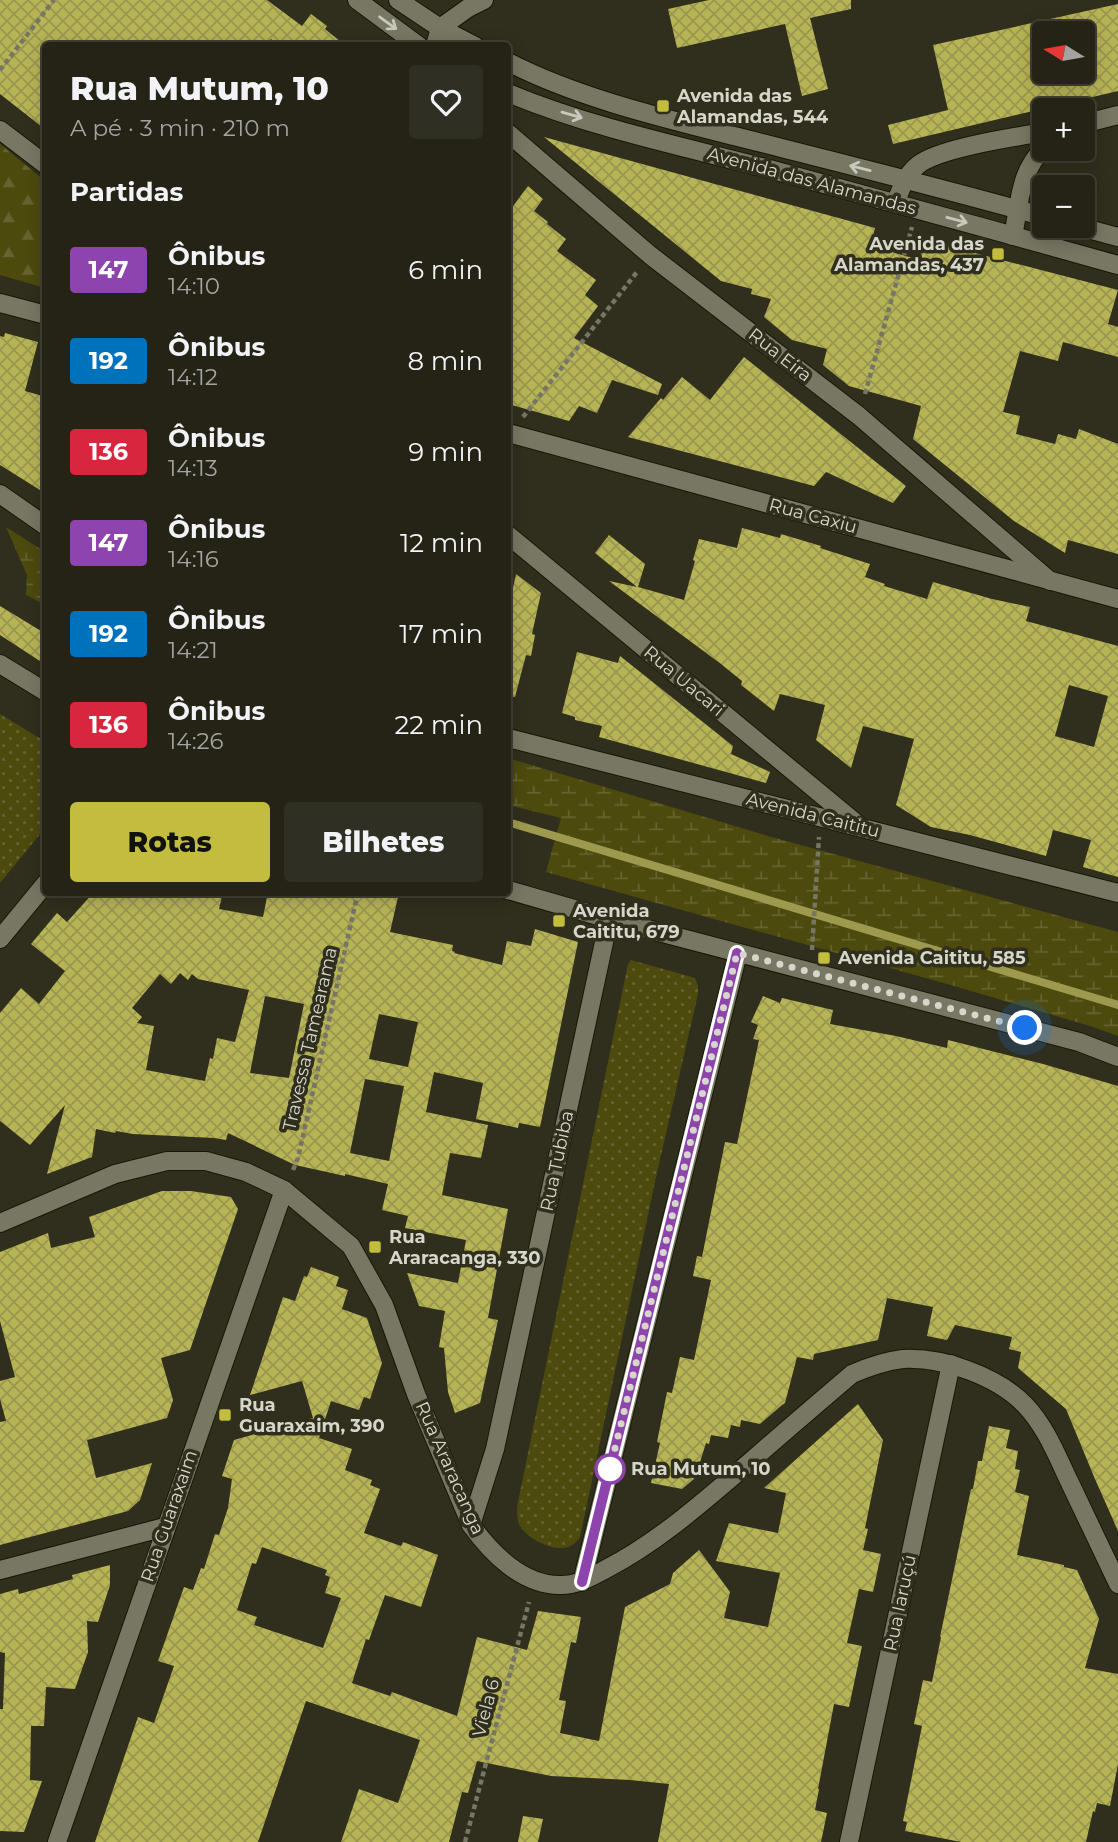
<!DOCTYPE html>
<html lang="pt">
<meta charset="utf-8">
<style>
body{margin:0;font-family:Montserrat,sans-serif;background:#302f23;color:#f1f3f6;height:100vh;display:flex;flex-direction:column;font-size:26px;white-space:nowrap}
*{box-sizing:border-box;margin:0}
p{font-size:23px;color:#a3a4a1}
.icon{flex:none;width:38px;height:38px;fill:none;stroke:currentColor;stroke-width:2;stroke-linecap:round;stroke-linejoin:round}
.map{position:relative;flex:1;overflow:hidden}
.drawer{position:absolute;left:42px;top:42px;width:469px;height:854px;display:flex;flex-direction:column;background:#242316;border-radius:7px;box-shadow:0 4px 18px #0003,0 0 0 2px #414035}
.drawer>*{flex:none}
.badge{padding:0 14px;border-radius:5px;font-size:24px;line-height:46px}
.needle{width:46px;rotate:281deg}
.buttons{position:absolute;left:1032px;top:21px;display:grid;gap:14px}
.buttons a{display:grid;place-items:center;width:63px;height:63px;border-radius:7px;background:#242316;box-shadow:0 4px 18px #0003,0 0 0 2px #414035;font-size:35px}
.you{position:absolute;width:35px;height:35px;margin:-18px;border:5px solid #fff;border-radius:50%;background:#1a73e8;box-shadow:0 0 0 10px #1a73e833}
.map>.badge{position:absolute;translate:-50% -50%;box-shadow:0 0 0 4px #fff}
h2{padding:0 28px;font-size:26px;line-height:63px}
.round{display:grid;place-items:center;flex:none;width:74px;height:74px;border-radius:7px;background:#302f23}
.overview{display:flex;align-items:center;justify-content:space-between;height:119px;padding:0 28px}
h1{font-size:33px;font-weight:800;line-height:52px}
.button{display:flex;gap:14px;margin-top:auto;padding:14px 28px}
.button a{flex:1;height:80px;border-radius:7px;background:#c2bd3f;color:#111;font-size:28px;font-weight:800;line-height:80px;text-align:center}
.button a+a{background:#302f23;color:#f1f3f6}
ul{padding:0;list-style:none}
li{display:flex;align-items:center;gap:21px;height:91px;padding:0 28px}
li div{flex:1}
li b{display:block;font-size:26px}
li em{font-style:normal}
li .badge{min-width:77px;font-weight:700;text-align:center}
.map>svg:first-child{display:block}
.forest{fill:url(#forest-firs)}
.wetland{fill:url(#wetland-marsh)}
.park{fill:url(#park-dots)}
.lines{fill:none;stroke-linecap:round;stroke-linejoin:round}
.stream{stroke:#9d9a4f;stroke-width:8}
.building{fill:url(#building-cross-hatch);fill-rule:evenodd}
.street-casing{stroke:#181706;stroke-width:20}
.secondary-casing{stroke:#181706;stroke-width:20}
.path{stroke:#767566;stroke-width:4.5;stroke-dasharray:5 3.5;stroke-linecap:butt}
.street{stroke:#777763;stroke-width:18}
.secondary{stroke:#777763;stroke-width:18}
.oneway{stroke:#c8c8bb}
.line-casing{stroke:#fff;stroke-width:16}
.line{stroke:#8e44ad;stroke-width:10}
.walk{stroke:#d6d6cb;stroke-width:7;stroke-dasharray:0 12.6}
.poi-dot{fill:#c2bd3f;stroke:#302f1d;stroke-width:2.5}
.stop-dot{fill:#fff;stroke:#8e44ad;stroke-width:3.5}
.labels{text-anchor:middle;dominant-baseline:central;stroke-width:7;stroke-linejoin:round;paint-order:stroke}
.poi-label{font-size:18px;font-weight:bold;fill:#d6d6cb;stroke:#302f1d;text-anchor:start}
.street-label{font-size:18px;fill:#d6d6cb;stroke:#302f1d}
.stop-label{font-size:18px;font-weight:bold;fill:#d6d6cb;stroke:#302f1d;text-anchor:start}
</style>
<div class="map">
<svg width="1118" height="1842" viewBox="0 0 1118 1842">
<defs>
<pattern id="forest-firs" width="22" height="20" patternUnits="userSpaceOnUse" patternTransform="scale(1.75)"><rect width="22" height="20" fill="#4c4a0d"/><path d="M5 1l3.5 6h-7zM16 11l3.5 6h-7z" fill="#65632f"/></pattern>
<pattern id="wetland-marsh" width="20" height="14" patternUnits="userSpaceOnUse" patternTransform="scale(1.75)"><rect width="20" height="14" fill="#4c4a0d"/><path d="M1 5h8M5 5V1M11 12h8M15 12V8" fill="none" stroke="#65632f"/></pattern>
<pattern id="park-dots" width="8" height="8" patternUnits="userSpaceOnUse" patternTransform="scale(1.75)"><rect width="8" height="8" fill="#4c4a0d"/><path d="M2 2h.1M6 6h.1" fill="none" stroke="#65632f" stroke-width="1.8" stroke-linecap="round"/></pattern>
<pattern id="building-cross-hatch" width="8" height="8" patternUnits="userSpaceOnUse" patternTransform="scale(1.75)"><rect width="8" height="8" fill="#b7b455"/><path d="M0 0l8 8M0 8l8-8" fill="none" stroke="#99974f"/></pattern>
</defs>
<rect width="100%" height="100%" fill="#302f1d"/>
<polygon class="forest" points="0,144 45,181 45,288 0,275"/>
<g class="wetland">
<polygon points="6,527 45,552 45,605 26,595 27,575"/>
<polygon points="508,758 768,836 1118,932 1118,1036 1090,1026 954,986 546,872 561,818 508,805"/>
</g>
<g class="park">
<polygon points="0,714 46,742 45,828 0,883"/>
<path d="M631 960 695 978 698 986V994L656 1177 580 1537C576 1543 570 1548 562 1548 548 1549 525 1537 519 1524 517 1519 517 1513 517 1507L628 964Z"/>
</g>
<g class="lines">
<polyline class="stream" points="508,822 1118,1005"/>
</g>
<g class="building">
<polygon points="0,0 267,0 302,26 311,14 327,26 325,29 346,46 279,46 271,39 266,46 46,46 46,130 0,94"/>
<polygon points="709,0 851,0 851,9 810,18 828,89 802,96 785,24 677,48 668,9"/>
<path d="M1118 4V91L893 144 888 125 948 110 933 45ZM1045 33H1083V72H1045Z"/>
<polygon points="544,137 875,228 871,246 923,261 917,238 1118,290 1108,324 1118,327 1118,357 1063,342 1058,361 1020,351 1003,412 1020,416 1016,434 1055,444 1058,434 1076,439 1079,429 1118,444 1118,554 1068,540 1065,553 1014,521 913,439 921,406 849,386 823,365 827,349 792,340 764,317 771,299 751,294 752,289 721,281"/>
<polygon points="528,186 543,199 534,211 548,222 547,224 566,239 557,251 596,280 585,295 598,306 574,338 662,384 658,395 612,380 597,413 579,406 569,421 508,404 508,213"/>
<polygon points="5,333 38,342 25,391 46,397 46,482 42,481 40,490 0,465 0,336 4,337"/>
<polygon points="744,357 906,486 893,503 826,472 814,486 628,437 661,398 663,400 682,377 710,400"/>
<path d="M742 528 780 538 781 534 821 546 820 548 870 564 865 577 885 584 884 586 927 599 933 582 992 599 1030 607 1026 621 1118 646V877L1083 867 1091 840 1053 830 1046 856 970 835 931 827 896 805 914 739 863 726 851 768 816 740 825 705 780 694 774 711 741 685 742 681 721 664 609 581 637 587 595 553 609 535 645 564 638 587 684 600 695 561 693 560 699 539 737 548ZM1069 685 1108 696 1094 747 1055 736Z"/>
<polygon points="516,574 541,593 532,634 535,635 531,656 526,655 515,697 508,696 508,611"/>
<polygon points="0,606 46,634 46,665 0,635"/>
<polygon points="577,652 618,663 620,656 733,746 731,754 770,772 766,783 599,737 602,726 575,720 575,717 562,713"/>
<path d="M94 892H223L219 909 263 917 268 892H382L398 897 390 932 453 945 452 951 455 952 454 953 502 965 507 941 531 946 535 929 578 942 540 1127 519 1123 518 1128 476 1119 483 1083 434 1072 426 1112 488 1125 481 1158 450 1153 442 1195 508 1209 488 1318 498 1320 480 1403 455 1413 448 1392 444 1348 439 1347 445 1311 419 1306 407 1273 458 1283 466 1240 405 1228 408 1216 382 1210 388 1184 345 1174V1176L295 1165 228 1133 226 1140 214 1138 133 1134 116 1131 115 1133 96 1129 92 1157 47 1174 65 1105 30 1145 0 1121V1013L21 988 39 1004 65 971 31 944 57 913 67 922ZM180 973 188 980 192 974 198 979 249 990 235 1042 217 1038 213 1059 210 1058 205 1081 146 1070 154 1026 137 1023 142 1017 132 1008 160 974 171 984ZM265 996 304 1004 289 1078 250 1073ZM379 1014 418 1022 408 1067 369 1059ZM365 1079 404 1086 389 1161 350 1153Z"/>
<polygon points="763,996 780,1003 782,998 833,1010 830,1024 896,1036 947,1048 948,1040 1043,1064 1118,1086 1118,1531 1095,1479 1066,1409 1018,1368 1021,1352 1009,1349 1012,1337 955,1325 947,1340 927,1336 933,1307 887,1298 878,1340 814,1354 813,1360 797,1357 785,1403 782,1405 760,1424 741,1420 740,1427 731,1425 728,1438 711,1435 709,1444 706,1443 695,1478 682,1489 651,1483 660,1443 657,1442 667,1392 672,1393 680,1357 694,1360 711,1280 693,1276 697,1256 702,1257 725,1142 737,1144 759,1040 753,1039 758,1025 751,1022"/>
<polygon points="162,1191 191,1191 231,1197 238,1209 190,1350 161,1358 173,1400 167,1418 87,1440 96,1478 152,1463 140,1500 128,1511 0,1545 0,1422 6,1421 0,1399 0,1381 15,1377 0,1321 0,1252 48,1233 51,1248 95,1237 89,1217"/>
<path d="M311 1267 339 1277 336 1286 348 1290 342 1309 367 1318 382 1363 370 1399 364 1397 359 1410 331 1401 319 1438 352 1449 345 1470 372 1480 370 1485 380 1489 364 1533 401 1546 403 1542 438 1555 421 1607 385 1595 369 1640 366 1639 352 1683 390 1696 392 1692 457 1716 477 1637 527 1650 538 1611 581 1617 576 1643 571 1642 559 1700 566 1701 560 1733 599 1741 625 1607 670 1584 673 1573 699 1550 730 1592 724 1618 768 1627 780 1573 716 1561 729 1523 778 1533 786 1493 764 1488 858 1404 883 1440 865 1528 868 1529 863 1550 881 1554 873 1592 859 1589 847 1643 862 1646 849 1707 834 1704 818 1789H819L815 1810 827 1813 821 1842H658L669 1784 630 1780 551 1776 477 1761 468 1793 462 1792 449 1842H341L359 1789 398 1803 420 1740 306 1701 258 1842H95L138 1717 154 1723 174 1666 158 1661 184 1587 193 1590 201 1568 204 1569 215 1534 219 1535 228 1508 232 1479 222 1476 234 1440 313 1418 302 1381 250 1395 283 1297 295 1301 304 1276 307 1277ZM262 1547 327 1570 325 1575 330 1577 325 1593 341 1598 323 1648 254 1625 257 1617 237 1610 252 1563 256 1564Z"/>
<polygon points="989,1426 1010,1430 1006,1448 1018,1451 1015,1469 1020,1470 1015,1492 1029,1496 1017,1555 1064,1565 1064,1567 1077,1570 1099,1619 1085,1668 1118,1674 1118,1764 1110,1806 1097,1803 1095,1812 1093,1811 1086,1842 961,1842 905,1831 907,1822 903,1821 922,1726 914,1724 923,1680 932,1682 941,1637 940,1637 971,1489 973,1489 978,1461 982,1461"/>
<polygon points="110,1565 110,1585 98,1622 87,1621 88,1652 75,1689 46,1687 44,1726 31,1726 30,1780 42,1781 24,1832 0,1831 0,1709 3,1709 5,1653 0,1652 0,1594 18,1589 19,1594 73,1579 72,1575"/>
<polygon points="523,1816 543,1819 538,1842 518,1842"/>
</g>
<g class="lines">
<defs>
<g id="street">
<polyline points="435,46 440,28 468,8 484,0"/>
<polyline points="1083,124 1118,115"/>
<polyline points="0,130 46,165"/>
<polyline points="508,133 650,255 859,416 1050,581"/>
<path d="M896 202C901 188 906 175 918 165 939 148 1015 137 1045 132"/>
<path d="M1013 236C1020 203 1019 171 1045 147"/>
<polyline points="0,303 46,315"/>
<polyline points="508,433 1118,599"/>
<polyline points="0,494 46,526"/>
<polyline points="508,535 857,824"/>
<polyline points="0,664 46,692"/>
<polyline points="508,738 1118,893"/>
<polyline points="508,890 609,919 1079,1042 1118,1057"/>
<polyline points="0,939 46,883"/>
<path d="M0 1223 115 1174 167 1161H206L246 1172 284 1190 351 1246 384 1305 416 1394 471 1525C491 1553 523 1586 561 1585 578 1585 591 1577 606 1569 660 1541 705 1500 751 1461 784 1432 818 1403 852 1374 868 1367 886 1361 903 1359 943 1357 997 1376 1025 1405 1046 1427 1057 1456 1070 1483 1086 1517 1102 1550 1118 1584"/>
<polyline points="471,1525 495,1449 609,919"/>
<polyline points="0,1570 165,1527"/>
<polyline points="582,1582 738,953"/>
<polyline points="57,1842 284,1190"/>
<polyline points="849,1842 951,1364"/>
</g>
<g id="secondary">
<polyline points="357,0 419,46"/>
<polyline points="398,0 440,28 475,46"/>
<path d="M508 62C580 99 667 119 746 139 845 164 946 189 1045 217"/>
<path d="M508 93C592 128 685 147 773 170 889 201 1003 233 1118 265"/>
<polyline points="1077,226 1118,237"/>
</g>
</defs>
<use href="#street" class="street-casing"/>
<use href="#secondary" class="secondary-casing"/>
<g class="path">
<polyline points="0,70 54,0"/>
<polyline points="865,394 912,227"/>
<polyline points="523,417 637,272"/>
<polyline points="812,950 819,837"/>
<polyline points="293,1170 298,1158 358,892"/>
<polyline points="465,1842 529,1602"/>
</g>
<use href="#street" class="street"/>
<use href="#secondary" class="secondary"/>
</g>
<defs><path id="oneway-shaft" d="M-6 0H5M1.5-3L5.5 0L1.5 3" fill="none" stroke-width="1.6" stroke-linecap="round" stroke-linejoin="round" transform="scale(1.75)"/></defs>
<g class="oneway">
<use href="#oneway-shaft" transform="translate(388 23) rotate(36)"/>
<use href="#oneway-shaft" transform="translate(572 115) rotate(16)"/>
<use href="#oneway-shaft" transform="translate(860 168) rotate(-166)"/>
<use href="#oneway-shaft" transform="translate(957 220) rotate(15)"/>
</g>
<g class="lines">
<defs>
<polyline id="line" points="582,1582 737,953"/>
</defs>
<use href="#line" class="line-casing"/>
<use href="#line" class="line"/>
<polyline class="walk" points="610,1469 608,1477 737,953 1025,1028"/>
</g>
<g class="poi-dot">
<rect x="656" y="99" width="14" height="14" rx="3.5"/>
<rect x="991" y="247" width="14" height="14" rx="3.5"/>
<rect x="552" y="914" width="14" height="14" rx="3.5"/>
<rect x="817" y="951" width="14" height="14" rx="3.5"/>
<rect x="368" y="1240" width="14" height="14" rx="3.5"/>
<rect x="218" y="1408" width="14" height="14" rx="3.5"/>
</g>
<circle class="stop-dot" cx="610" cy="1469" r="14"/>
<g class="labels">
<g class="poi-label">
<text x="677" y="96">Avenida das<tspan x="677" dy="21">Alamandas, 544</tspan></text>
<text x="984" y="244" text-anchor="end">Avenida das<tspan x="984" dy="21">Alamandas, 437</tspan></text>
<text x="573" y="911">Avenida<tspan x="573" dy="21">Caititu, 679</tspan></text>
<text x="838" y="958">Avenida Caititu, 585</text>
<text x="389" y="1237">Rua<tspan x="389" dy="21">Araracanga, 330</tspan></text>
<text x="239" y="1405">Rua<tspan x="239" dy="21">Guaraxaim, 390</tspan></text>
</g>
<g class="street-label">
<text transform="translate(812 181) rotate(15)">Avenida das Alamandas</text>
<text transform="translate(780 355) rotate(38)">Rua Eira</text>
<text transform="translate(813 516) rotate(15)">Rua Caxiu</text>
<text transform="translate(684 681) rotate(40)">Rua Uacari</text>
<text transform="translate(813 815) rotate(14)">Avenida Caititu</text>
<text transform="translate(310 1039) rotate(-77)">Travessa Tamearama</text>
<text transform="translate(557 1161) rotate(-78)">Rua Tubiba</text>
<text transform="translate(450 1468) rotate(66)">Rua Araracanga</text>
<text transform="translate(169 1516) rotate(-71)">Rua Guaraxaim</text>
<text transform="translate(900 1603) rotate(-78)">Rua Iaruçú</text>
<text transform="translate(486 1708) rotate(-75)">Viela 6</text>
</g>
<g class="stop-label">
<text x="631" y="1469">Rua Mutum, 10</text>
</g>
</g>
</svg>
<div class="buttons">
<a><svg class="needle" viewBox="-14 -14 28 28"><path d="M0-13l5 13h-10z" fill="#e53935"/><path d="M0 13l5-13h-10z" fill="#a3a4a1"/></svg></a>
<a>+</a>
<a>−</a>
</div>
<div class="you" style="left:1025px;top:1028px"></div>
<section class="drawer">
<div class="overview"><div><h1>Rua Mutum, 10</h1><p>A pé · 3 min · 210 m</p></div><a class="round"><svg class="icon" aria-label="heart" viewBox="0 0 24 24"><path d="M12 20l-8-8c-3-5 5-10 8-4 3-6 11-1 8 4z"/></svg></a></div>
<h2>Partidas</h2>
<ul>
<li><span class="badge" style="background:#8e44ad;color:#fff">147</span><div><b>Ônibus</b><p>14:10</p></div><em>6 min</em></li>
<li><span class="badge" style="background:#0072bc;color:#fff">192</span><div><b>Ônibus</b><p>14:12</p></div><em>8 min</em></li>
<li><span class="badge" style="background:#d7263d;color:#fff">136</span><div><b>Ônibus</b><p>14:13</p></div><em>9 min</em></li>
<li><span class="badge" style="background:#8e44ad;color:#fff">147</span><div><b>Ônibus</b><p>14:16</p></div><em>12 min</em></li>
<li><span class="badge" style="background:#0072bc;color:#fff">192</span><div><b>Ônibus</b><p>14:21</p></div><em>17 min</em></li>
<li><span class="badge" style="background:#d7263d;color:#fff">136</span><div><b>Ônibus</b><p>14:26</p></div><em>22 min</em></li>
</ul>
<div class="button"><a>Rotas</a><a>Bilhetes</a></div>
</section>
</div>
